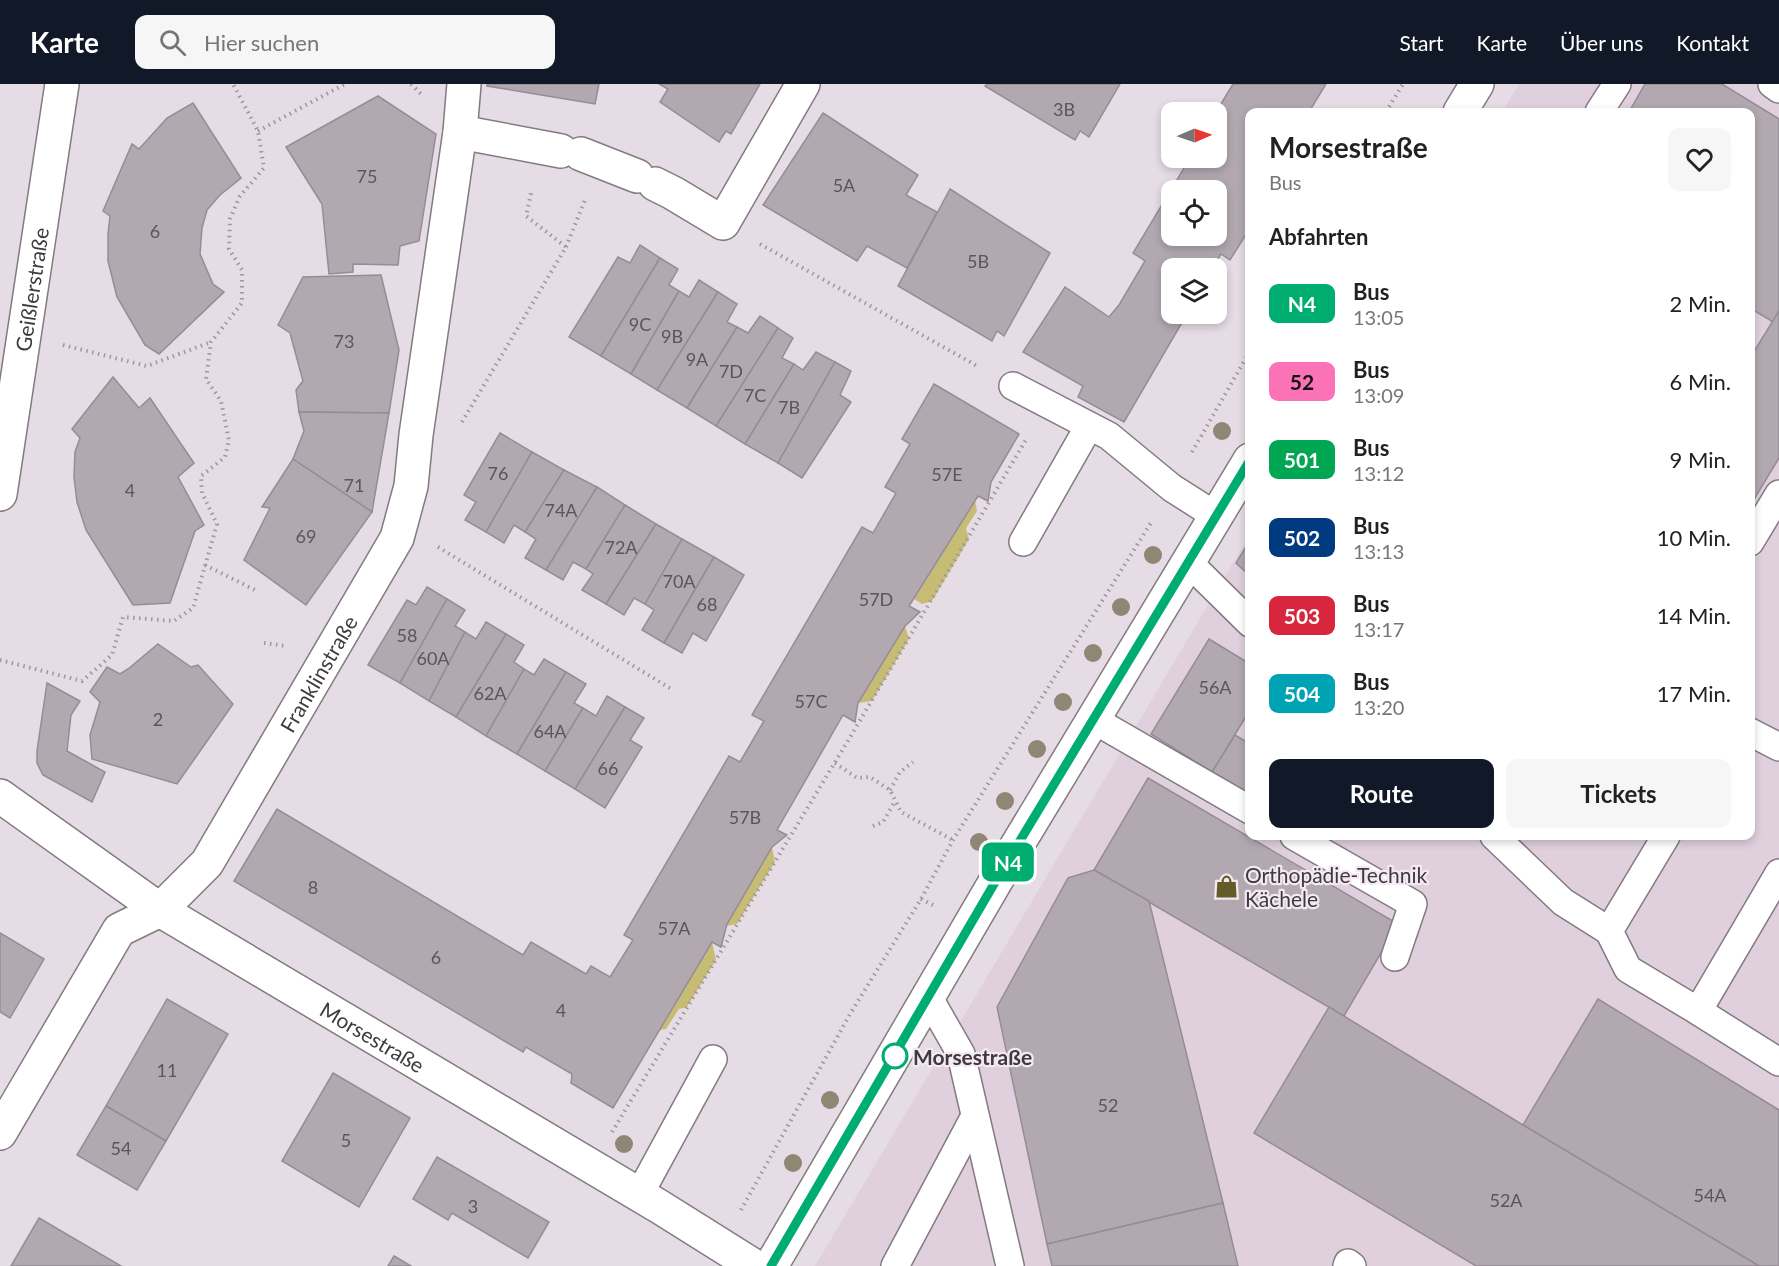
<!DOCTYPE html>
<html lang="de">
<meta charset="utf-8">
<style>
body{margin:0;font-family:Lato,sans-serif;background:#f6f6f6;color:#222;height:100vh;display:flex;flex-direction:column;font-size:22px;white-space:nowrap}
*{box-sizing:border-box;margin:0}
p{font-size:20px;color:#767676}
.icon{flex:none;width:33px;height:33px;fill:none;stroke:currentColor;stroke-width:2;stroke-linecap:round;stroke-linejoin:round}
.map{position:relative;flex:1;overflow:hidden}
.details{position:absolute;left:1245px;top:24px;width:510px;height:732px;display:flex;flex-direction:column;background:#fff;border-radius:12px;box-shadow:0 3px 9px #0003}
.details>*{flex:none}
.badge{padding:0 12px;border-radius:9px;font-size:21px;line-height:39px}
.needle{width:39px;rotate:88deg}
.fabs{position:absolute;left:1161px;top:18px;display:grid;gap:12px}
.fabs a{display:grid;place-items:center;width:66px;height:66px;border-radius:12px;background:#fff;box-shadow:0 3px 9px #0003;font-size:30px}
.map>.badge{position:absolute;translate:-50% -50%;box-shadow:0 0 0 3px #fff}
h2{padding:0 24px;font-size:22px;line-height:54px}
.round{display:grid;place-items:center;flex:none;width:63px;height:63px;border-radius:12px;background:#f6f6f6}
.head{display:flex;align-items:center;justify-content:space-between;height:102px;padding:0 24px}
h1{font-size:28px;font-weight:700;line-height:45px}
.action{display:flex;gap:12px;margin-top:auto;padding:12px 24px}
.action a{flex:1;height:69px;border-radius:12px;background:#111827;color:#fff;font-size:24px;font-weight:700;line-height:69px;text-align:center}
.action a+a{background:#f6f6f6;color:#222}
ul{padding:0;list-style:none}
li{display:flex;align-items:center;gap:18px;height:78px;padding:0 24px}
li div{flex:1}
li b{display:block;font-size:22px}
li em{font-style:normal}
li .badge{min-width:66px;font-weight:700;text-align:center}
header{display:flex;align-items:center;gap:36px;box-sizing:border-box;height:84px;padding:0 30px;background:#111827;color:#fff}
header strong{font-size:28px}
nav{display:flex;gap:33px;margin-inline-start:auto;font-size:21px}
.search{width:420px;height:54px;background:#f6f6f6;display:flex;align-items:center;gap:15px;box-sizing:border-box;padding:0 21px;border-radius:12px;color:#767676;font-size:22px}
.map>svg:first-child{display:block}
.built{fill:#e0d0de}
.green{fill:#c7bc74}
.building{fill:#b1a8b0;stroke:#968c95;stroke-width:1.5;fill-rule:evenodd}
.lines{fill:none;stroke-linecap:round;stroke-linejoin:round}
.service-casing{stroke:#837a82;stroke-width:30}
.minor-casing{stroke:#837a82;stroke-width:36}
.secondary-casing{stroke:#837a82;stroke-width:36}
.path{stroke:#9d969d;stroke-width:4;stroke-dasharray:1.5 4.5;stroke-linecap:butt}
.service{stroke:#fff;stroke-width:27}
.minor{stroke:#fff;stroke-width:33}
.secondary{stroke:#fff;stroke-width:33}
.tree{fill:#8f8673}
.line-casing{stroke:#fff;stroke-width:14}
.line{stroke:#00ad70;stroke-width:9}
.stop-dot{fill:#fff;stroke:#00ad70;stroke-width:3}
.labels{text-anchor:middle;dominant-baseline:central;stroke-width:4.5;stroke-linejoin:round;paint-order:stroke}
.number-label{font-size:18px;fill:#5b565a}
.street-label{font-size:21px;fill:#3e3a3e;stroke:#f4e9f3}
.poi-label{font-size:21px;fill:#3e3a3e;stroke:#f4e9f3;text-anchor:start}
.stop-label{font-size:21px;font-weight:bold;fill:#3e3a3e;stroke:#f4e9f3;text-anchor:start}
</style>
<header>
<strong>Karte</strong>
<div class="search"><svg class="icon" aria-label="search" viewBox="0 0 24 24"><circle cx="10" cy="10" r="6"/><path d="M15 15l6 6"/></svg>Hier suchen</div>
<nav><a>Start</a><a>Karte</a><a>Über uns</a><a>Kontakt</a></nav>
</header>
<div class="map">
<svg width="1779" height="1182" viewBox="0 0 1779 1182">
<rect width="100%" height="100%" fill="#e6dce5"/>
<polygon class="built" points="1519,0 1779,0 1779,1182 815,1182 1249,452 1250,752 1750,752 1750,28 1502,28"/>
<g class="green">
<polygon points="975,417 977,427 966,444 969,455 932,517 922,520 914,515"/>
<polygon points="905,542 909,555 872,617 858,619"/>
<polygon points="772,763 775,778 737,840 726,842"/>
<polygon points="712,858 716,876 687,923 679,925 666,945 660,946"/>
</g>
<g class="building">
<polygon points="487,0 599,0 595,20 487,2"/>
<polygon points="659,0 760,0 731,50 726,47 719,58 660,18 668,5"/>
<polygon points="987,0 1120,0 1089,53 1080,47 1075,56 985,2"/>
<path d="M1233 0H1326L1309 28H1250V144L1230 176 1221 170 1213 184H1172V230H1187L1124 338 1078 313 1083 302 1023 268 1065 203 1109 233 1119 221 1145 177 1133 169 1190 74H1216V28ZM1172 106H1216V152H1172Z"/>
<polygon points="1645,0 1722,0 1779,35 1779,227 1773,238 1750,224 1750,28 1629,28"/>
<polygon points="378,12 436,50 419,157 400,162 398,181 353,180 353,188 329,190 322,120 286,63"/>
<polygon points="193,19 241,94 220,111 207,126 202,144 200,170 213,200 224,208 159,270 145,261 117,213 108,177 108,150 110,132 103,127 132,60 139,65 167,34"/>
<polygon points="823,29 918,91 906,111 937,128 907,184 867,162 857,177 763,121"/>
<polygon points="950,105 1050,169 1004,252 997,247 992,257 898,202"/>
<polygon points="640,161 660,174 601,272 569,253 618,173 630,179"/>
<polygon points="660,174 678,185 669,201 679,207 631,290 601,272"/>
<polygon points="381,191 399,266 389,329 299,328 296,306 303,297 290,249 278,241 303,193"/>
<polygon points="699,196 718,208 657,306 631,290 679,207 689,213"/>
<polygon points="718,208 737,220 727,238 737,243 687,324 657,306"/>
<polygon points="1779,227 1779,374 1750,422 1750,274"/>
<polygon points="760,232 778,244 716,342 687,324 737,243 748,249"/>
<polygon points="778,244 793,254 782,274 794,280 745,360 716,342"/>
<polygon points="816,268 835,278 778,379 745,360 794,280 803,286"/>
<polygon points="835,278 851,287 840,311 851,318 802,394 778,379"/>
<polygon points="113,293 139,324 150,314 194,379 178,393 204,441 195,447 170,519 133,521 86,446 77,418 74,393 75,368 80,354 72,345"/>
<polygon points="934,300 1019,350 991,398 988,417 978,412 909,522 920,528 905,542 858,619 855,638 843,631 777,746 787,751 772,763 727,840 721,863 712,858 613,1024 571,999 572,990 526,963 523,968 234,797 277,725 523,871 531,858 586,890 591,882 610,893 633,856 624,851 729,672 740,678 764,637 752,631 862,443 873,449 896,409 885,403 910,360 902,355"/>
<polygon points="299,328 389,329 372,428 293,375 304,347"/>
<polygon points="500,349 532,368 486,448 465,436 476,418 464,411"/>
<polygon points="532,368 564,386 525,448 514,441 504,459 486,448"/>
<polygon points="293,375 372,428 306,521 244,476 270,424 262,423"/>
<polygon points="564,386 597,403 546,486 525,474 536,455 525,448"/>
<polygon points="597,403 625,421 586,485 573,478 563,496 546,486"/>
<polygon points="625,421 656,440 606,520 582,506 593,490 586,485"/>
<polygon points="656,440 682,455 645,520 634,514 624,531 606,520"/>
<polygon points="682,455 714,473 664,559 642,546 654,526 645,520"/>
<polygon points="1250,456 1250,492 1236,479"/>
<polygon points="714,473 744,491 706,557 693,549 682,569 664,559"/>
<polygon points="427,503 447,515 400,599 368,581 407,516 416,521"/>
<polygon points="447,515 465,526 455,542 465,548 429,617 400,599"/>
<polygon points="486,538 506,550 456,633 429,617 465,548 476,555"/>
<polygon points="506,550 524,561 514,578 524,585 486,652 456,633"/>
<polygon points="1209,555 1250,580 1250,626 1212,688 1151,650"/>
<polygon points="158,560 191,583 198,581 233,620 177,700 92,675 90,651 100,618 90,608 107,583 120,590 128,585"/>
<polygon points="544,575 566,588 517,670 486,652 524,585 534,591"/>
<polygon points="566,588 586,600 574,619 583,624 545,687 517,670"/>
<polygon points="47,599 80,617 71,631 67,667 105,688 92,718 43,691 37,679 37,667"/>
<polygon points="607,612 625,623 575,705 545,687 583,624 596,632"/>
<polygon points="625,623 644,634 630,656 642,663 605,724 575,705"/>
<polygon points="1235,651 1250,660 1250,711 1212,688"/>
<polygon points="1148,694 1398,840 1344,932 1094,786"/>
<polygon points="1094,786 1149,817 1223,1119 1047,1160 997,923 1068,794"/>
<polygon points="0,849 44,875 10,934 0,928"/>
<polygon points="167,915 228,950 166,1057 106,1022"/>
<polygon points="1598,915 1779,1026 1779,1182 1759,1182 1523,1041"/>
<polygon points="1329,923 1523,1041 1759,1182 1476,1182 1254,1049"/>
<polygon points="333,989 410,1034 359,1123 282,1077"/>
<polygon points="106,1022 166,1057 137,1106 77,1071"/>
<polygon points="437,1073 549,1138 528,1174 452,1129 448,1136 413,1115"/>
<polygon points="1223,1119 1238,1182 1052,1182 1047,1160"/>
<polygon points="39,1134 121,1182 11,1182"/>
<polygon points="394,1172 411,1182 388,1182"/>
</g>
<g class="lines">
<defs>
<g id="service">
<polyline points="1772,0 1779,5"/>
<polyline points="1599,28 1617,0"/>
<polyline points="1013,302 1109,352 1172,404 1216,432"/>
<polyline points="1023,458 1089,342"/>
<polyline points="1750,458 1779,410"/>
<polyline points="1188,478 1250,539"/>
<polyline points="1094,636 1250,726"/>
<polyline points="1750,648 1779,663"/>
<polyline points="1294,752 1413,820 1395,873"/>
<polyline points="1494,752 1563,818 1609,847"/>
<polyline points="1666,752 1609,847 1628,885 1698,927 1779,789"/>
<polyline points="929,914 961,970 1010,1182"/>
<polyline points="1698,927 1779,978"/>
<polyline points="639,1111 713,975"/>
<polyline points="895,1182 975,1032"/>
<polyline points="1347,1182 1348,1179 1352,1182"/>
</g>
<g id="minor">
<polyline points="460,48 464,0"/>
<polyline points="581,70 637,92"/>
<polyline points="655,100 673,109 723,139 803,0"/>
<path id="s1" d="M0 410 62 0"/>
<path id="s2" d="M0 712 160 826 660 1123 754 1182"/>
<path id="s3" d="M0 1049 119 846 160 826 207 779 397 454 411 402 416 351 460 48 561 67"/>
</g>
<g id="secondary">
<polyline points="1460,28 1477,0"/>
<polyline points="771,1182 1001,788 1250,376"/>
</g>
</defs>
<use href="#service" class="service-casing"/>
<use href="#minor" class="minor-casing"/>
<use href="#secondary" class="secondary-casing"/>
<g class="path">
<polyline points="411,0 421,10"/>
<polyline points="1386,28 1403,0"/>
<polyline points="258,47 345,0"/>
<polyline points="760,160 979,283"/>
<polyline points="566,163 585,116"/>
<polyline points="63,261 147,282 211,258"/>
<polyline points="462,338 566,163 526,132 532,105"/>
<polyline points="1192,368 1250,267"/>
<polyline points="438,463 673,606"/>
<polyline points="205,481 257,507"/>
<polyline points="264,559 286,562"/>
<polyline points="0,576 82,597 112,571 123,533 174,537 193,524 217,440 202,409 201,392 225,373 229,356 221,317 206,295 211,258 242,219 242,186 229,165 230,135 240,112 264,84 258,47 233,0"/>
<polyline points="835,679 857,694 870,693 890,706 901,728 953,756"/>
<polyline points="890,706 900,688 913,678"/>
<polyline points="873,742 883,738 895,717"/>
<polyline points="921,815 933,821"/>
<polyline points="612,1048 849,655 1027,354"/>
<polyline points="741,1126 850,930 921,815 953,756 1152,437"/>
</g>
<use href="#service" class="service"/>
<use href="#minor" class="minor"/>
<use href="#secondary" class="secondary"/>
</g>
<g class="tree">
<circle cx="1222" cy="347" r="9"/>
<circle cx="1153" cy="471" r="9"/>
<circle cx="1121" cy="523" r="9"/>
<circle cx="1093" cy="569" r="9"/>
<circle cx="1063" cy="618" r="9"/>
<circle cx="1037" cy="665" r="9"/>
<circle cx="1005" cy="717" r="9"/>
<circle cx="979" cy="758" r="9"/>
<circle cx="830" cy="1016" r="9"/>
<circle cx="624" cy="1060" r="9"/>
<circle cx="793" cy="1079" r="9"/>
</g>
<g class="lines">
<defs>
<polyline id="line" points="771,1182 1001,788 1250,376"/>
</defs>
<use href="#line" class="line-casing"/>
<use href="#line" class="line"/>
</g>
<defs>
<symbol id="shop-bare" viewBox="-9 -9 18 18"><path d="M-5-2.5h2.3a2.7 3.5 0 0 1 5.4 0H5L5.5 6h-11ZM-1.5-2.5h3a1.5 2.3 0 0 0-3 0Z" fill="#635b28" stroke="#f4e9f3" stroke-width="2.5" paint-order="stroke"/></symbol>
</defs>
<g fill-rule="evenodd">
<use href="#shop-bare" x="1210" y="786" width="33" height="33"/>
</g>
<circle class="stop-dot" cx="895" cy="972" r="12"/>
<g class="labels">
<g class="number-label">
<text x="1064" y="25">3B</text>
<text x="367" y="92">75</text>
<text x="844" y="101">5A</text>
<text x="155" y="147">6</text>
<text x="978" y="177">5B</text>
<text x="640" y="240">9C</text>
<text x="672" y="252">9B</text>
<text x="344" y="257">73</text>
<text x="697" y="275">9A</text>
<text x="731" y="287">7D</text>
<text x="755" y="311">7C</text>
<text x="789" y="323">7B</text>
<text x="498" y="389">76</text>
<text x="947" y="390">57E</text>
<text x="354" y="401">71</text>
<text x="130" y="406">4</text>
<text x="561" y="426">74A</text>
<text x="306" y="452">69</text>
<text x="621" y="463">72A</text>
<text x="679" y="497">70A</text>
<text x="876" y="515">57D</text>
<text x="707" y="520">68</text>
<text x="407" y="551">58</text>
<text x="433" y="574">60A</text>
<text x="1215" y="603">56A</text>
<text x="490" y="609">62A</text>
<text x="811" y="617">57C</text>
<text x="158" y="635">2</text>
<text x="550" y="647">64A</text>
<text x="608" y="684">66</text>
<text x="745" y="733">57B</text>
<text x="313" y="803">8</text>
<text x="674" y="844">57A</text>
<text x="436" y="873">6</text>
<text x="561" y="926">4</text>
<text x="167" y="986">11</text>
<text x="1108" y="1021">52</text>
<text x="346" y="1056">5</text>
<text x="121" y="1064">54</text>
<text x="1710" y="1111">54A</text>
<text x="1506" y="1116">52A</text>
<text x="473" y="1122">3</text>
</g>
<g class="street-label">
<text stroke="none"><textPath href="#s1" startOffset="207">Geißlerstraße</textPath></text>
<text stroke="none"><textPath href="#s3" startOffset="567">Franklinstraße</textPath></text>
<text stroke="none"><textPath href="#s2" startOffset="444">Morsestraße</textPath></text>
</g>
<g class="poi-label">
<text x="1245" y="790">Orthopädie-Technik<tspan x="1245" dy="24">Kächele</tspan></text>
</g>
<g class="stop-label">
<text x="913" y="972">Morsestraße</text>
</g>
</g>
</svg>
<div class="fabs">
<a><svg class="needle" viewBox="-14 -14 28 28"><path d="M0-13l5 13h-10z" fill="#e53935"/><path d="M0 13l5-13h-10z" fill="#767676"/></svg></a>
<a><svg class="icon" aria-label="locate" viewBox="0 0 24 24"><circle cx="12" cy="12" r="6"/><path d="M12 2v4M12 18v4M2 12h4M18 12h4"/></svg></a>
<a><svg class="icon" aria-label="layers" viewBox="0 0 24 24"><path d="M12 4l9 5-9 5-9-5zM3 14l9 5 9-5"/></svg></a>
</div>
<b class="badge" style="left:1008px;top:778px;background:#00ad70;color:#fff">N4</b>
<section class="details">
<div class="head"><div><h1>Morsestraße</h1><p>Bus</p></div><a class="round"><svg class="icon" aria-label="heart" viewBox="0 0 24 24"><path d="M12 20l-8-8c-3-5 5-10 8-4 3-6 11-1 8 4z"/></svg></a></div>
<h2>Abfahrten</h2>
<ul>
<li><span class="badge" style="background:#00ad70;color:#fff">N4</span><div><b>Bus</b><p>13:05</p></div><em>2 Min.</em></li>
<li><span class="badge" style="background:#fc72b6;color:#111">52</span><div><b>Bus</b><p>13:09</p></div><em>6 Min.</em></li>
<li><span class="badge" style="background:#00a651;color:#fff">501</span><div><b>Bus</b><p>13:12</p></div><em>9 Min.</em></li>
<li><span class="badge" style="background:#003b80;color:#fff">502</span><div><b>Bus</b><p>13:13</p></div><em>10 Min.</em></li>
<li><span class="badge" style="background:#d7263d;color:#fff">503</span><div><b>Bus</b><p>13:17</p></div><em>14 Min.</em></li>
<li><span class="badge" style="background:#00a3b4;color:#fff">504</span><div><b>Bus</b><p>13:20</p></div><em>17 Min.</em></li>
</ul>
<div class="action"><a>Route</a><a>Tickets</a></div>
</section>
</div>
